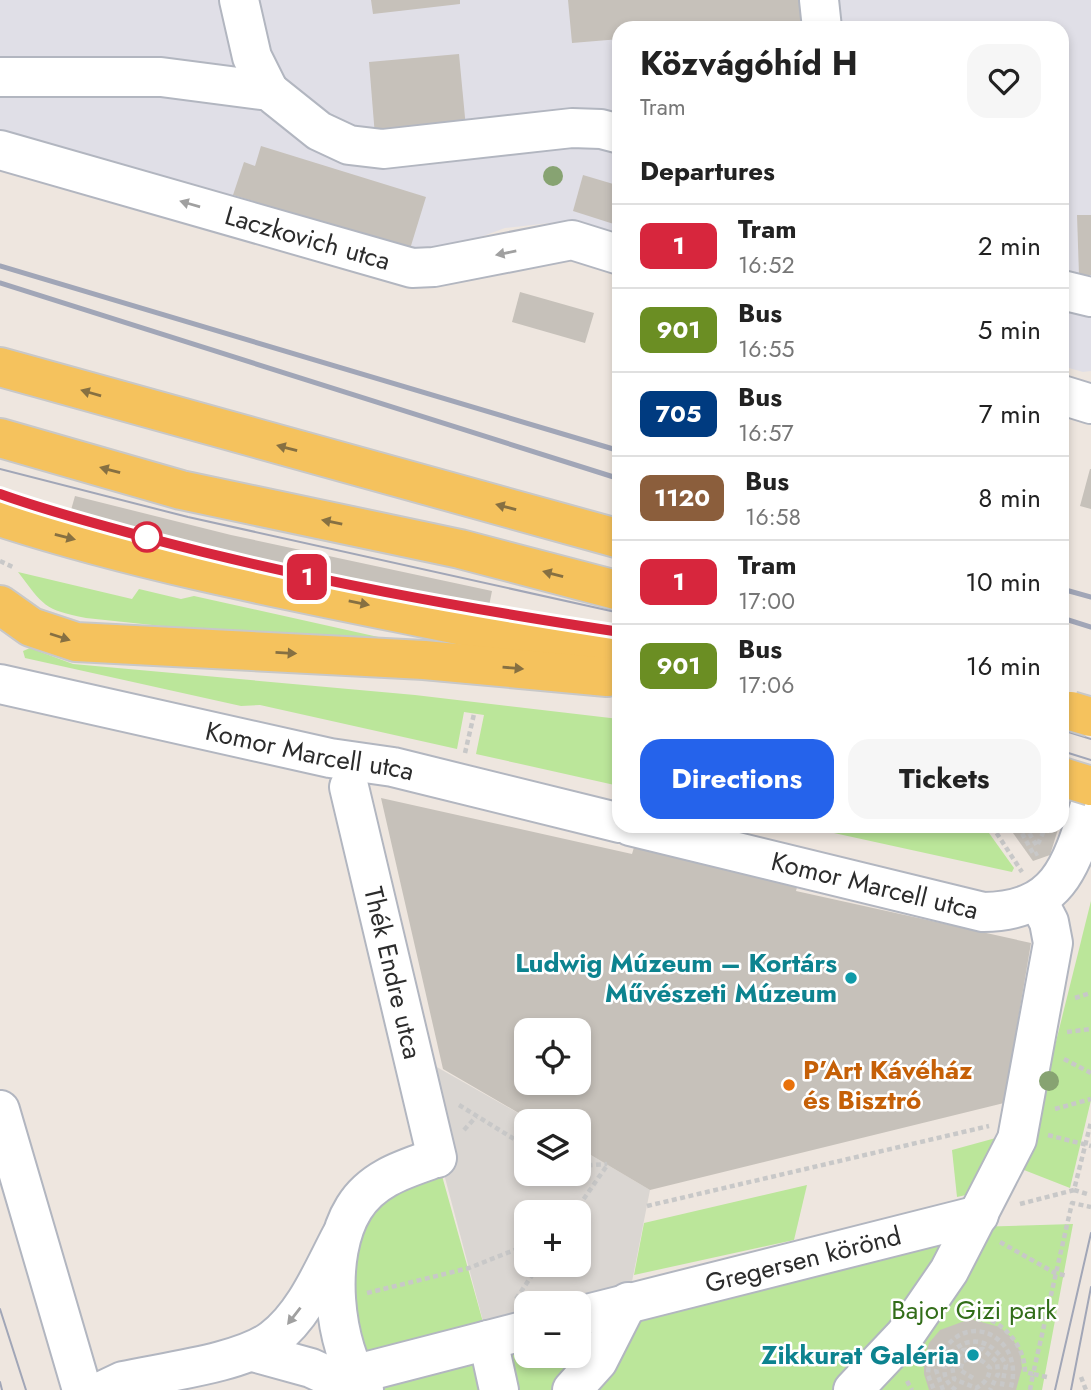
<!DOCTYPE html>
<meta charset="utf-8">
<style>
body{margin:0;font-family:Jost,sans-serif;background:#f6f6f6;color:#222;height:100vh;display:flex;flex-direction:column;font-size:26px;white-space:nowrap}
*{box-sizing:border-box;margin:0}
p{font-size:23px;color:#767676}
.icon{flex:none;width:38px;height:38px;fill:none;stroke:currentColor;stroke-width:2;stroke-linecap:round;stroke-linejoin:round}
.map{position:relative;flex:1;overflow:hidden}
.side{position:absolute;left:612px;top:21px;width:457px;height:812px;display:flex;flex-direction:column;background:#fff;border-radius:21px;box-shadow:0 4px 10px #0003}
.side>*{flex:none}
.badge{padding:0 14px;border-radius:10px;font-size:24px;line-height:46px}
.buttons{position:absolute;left:514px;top:1018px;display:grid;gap:14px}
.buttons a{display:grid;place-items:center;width:77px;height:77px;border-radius:14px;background:#fff;box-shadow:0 4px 10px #0003;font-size:35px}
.map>.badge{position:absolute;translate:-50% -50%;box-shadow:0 0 0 4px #fff}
h2{padding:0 28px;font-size:26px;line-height:63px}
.round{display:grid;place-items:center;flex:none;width:74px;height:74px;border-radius:21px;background:#f6f6f6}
.head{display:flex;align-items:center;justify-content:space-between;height:119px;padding:0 28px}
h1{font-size:33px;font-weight:700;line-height:52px}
.cta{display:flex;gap:14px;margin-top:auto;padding:14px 28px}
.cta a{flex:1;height:80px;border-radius:21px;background:#2563eb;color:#fff;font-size:28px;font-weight:700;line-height:80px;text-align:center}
.cta a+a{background:#f6f6f6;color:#222}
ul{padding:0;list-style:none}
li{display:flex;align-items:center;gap:21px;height:84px;padding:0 28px;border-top:2px solid #e0e0e0}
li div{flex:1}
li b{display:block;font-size:26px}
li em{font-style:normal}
li .badge{min-width:77px;font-weight:700;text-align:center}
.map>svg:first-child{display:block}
.industrial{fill:#e0dfe7}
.green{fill:#bbe69a}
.plaza{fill:#dad6d2;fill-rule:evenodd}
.building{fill:#c6c1ba;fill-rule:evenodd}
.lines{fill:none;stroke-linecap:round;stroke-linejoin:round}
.minor-casing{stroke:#b2b6c0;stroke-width:42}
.major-casing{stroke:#c8c8c8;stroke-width:42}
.path{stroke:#c8c8c8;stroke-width:4.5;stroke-dasharray:5 3.5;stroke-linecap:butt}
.minor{stroke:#fff;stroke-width:38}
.major{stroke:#f5c25d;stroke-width:38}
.tram{stroke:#a1a6b7;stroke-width:2}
.rail{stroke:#a1a6b7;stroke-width:5}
.major-bridge-casing{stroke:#c8c8c8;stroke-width:42;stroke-linecap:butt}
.major-bridge{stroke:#f5c25d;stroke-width:38}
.tree{fill:#87a372}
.oneway{fill:#a0a0a0}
.oneway2{fill:#867042}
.line-casing{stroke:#fff;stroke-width:16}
.line{stroke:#d7263d;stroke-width:10}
.stop-dot{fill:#fff;stroke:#d7263d;stroke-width:3.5}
.culture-dot{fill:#0f9aa8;stroke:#fff;stroke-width:2.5}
.food-dot{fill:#e8710a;stroke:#fff;stroke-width:2.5}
.labels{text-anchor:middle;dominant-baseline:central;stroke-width:5;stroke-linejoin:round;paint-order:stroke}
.street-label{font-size:26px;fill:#2c2c2c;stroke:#fff}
.culture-label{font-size:26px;font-weight:bold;fill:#0d838f;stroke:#fff;text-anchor:end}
.food-label{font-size:26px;font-weight:bold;fill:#c56008;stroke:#fff;text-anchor:start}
.park-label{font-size:26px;fill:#326d19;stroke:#fff}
</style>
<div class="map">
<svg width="1091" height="1390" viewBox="0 0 1091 1390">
<rect width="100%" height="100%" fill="#eee6df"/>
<polygon class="industrial" points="0,0 1091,0 1091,371 1083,372 1062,366 1062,28 620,28 619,234 576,220 505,228 426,257 0,135"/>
<g class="green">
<path d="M18 572 132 599 139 589 181 599 194 596 450 653 453 657 86 618C44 610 43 605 18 572Z"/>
<polygon points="30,648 73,664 415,695 619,719 619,786 476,754 484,715 464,712 457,749 260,705 241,706 25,658 23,651"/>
<polygon points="802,826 984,826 1014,868 1012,872"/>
<polygon points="1091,901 1091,1100 1070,1188 1024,1170"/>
<polygon points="1003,1136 975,1193 957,1197 952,1150"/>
<polygon points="437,1158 488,1340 527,1330 527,1356 579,1356 579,1316 973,1227 1073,1224 1042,1390 364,1390 341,1236"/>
<polygon points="807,1185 794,1240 634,1275 644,1223"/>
</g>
<path class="plaza" d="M412 1053 534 1122H527V1174H579V1148L650 1190 628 1302 527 1304V1330L488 1340ZM527 1213H579V1265H527Z"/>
<g class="building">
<polygon points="371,0 460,0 460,4 373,14"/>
<polygon points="568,0 799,0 801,24 752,28 620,28 620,39 572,43"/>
<polygon points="459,54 466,128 375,136 369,62"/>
<polygon points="261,146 426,197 410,249 233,195 244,162 255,166"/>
<polygon points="583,175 620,186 620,226 573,211"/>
<polygon points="1077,215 1091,215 1091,275 1079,275"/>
<polygon points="520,292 594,313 585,343 512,322"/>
<polygon points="1090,469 1091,469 1091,509 1080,506"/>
<polygon points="75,496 231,535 492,591 489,606 383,588 175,539 71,510"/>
<path d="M381 798 632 854 635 844 799 880 796 891 1031 943 1004 1103 650 1190 579 1148V1122H534L443 1069ZM527 1031H579V1083H527Z"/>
<polygon points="1008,826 1059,826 1050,855 1033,861"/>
<polygon points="970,1319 1000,1327 1012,1338 1020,1351 1022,1368 1016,1390 929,1390 924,1374 924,1358 929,1343 940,1330"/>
</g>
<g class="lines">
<defs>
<g id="minor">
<polyline points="239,0 252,57 269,91"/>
<polyline points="819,0 822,28"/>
<polyline points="0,77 161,77 269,91 319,131 349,145 383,149 572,128 601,129 620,134"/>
<path id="s1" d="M0 150 412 268 434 267 572 240 620 255"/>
<polyline points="1062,290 1091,297"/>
<polyline points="1062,395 1091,404"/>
<path id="s2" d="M0 684 330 758 393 767 620 823"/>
<path id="s3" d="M349 787 437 1158"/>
<path id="s4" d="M630 826 983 912C1059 911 1071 867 1091 802"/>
<polyline points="0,1110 82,1390"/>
<path id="s5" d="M579 1316 979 1215"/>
<polyline points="488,1340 499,1390"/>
<polyline points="253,1352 311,1368 359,1390"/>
<polyline points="353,1375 527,1330"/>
<path d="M104 1390 123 1381C164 1372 242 1363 273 1339 305 1315 323 1270 341 1236"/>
<path d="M364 1390C333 1345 324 1256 354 1208 371 1180 401 1170 430 1160"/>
<polyline points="572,1390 598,1361 628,1302"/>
<polyline points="853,1390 905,1335 949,1271 1017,1139 1053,943 1049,922 1038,901"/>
</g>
<g id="major">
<polyline points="0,367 620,539"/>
<polyline points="0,438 181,490 460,549 620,591"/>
<path d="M0 517C201 582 414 611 620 660"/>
<polyline points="0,605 31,627 76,642 424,660 607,677"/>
</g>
</defs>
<use href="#minor" class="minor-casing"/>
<use href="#major" class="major-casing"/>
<g class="path">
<polyline points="0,561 15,568"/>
<polyline points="465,753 474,714"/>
<polyline points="992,826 1022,872"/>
<polyline points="1018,826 1034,855 1038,853"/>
<polyline points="1025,826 1037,846 1046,826"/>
<polyline points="1075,998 1091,993"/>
<polyline points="1067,1032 1091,1029"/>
<polyline points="1064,1059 1091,1073"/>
<polyline points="459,1105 527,1147"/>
<polyline points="1055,1109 1091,1099"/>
<polyline points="464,1130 476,1117"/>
<polyline points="1048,1135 1091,1146"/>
<polyline points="579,1166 607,1164"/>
<polyline points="1074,1190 1087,1194"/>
<polyline points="1020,1204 1074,1190 1091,1122"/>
<polyline points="647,1206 989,1126"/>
<polyline points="574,1213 608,1164"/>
<polyline points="1000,1242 1055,1273 1068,1276"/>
<polyline points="367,1293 469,1268 527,1245"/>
<polyline points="516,1299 539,1265"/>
<path d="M958 1317C992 1308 1025 1340 1025 1372L1033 1374 1072 1203 1091 1207"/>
<polyline points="929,1359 928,1375 934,1390"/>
<polyline points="1081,1377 1086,1390"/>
<path d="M973 1378 960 1370 963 1361C975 1357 981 1358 990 1368 989 1378 985 1383 976 1388L954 1379 952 1365 963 1350 983 1349 997 1362 998 1374 990 1390"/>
<polyline points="907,1381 912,1390"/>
<path d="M943 1390 936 1370C954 1301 1029 1334 1010 1390"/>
<path d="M956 1390C920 1366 977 1310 1006 1365L1001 1390"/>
<polyline points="1030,1390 1033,1374 1047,1377"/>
</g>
<use href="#minor" class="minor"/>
<use href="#major" class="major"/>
<g class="tram">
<polyline points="0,469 188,517 620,613"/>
<path d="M0 494C50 512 101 525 152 539 307 580 462 608 620 632"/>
<polyline points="1062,730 1091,739"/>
<polyline points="1062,751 1091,760"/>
<polyline points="0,1309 26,1390"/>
<polyline points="0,1382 2,1390"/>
<polyline points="1055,1390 1091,1233"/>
<polyline points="1071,1390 1091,1287"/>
</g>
<g class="rail">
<polyline points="0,266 620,451"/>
<polyline points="0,283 620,479"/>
<polyline points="1062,589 1091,597"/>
<polyline points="1062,618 1091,627"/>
</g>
<defs>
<g id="major-bridge">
<polyline points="1071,711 1091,717"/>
<polyline points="1062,777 1091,786"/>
</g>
</defs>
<use href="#major-bridge" class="major-bridge-casing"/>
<use href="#major-bridge" class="major-bridge"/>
</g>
<g class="tree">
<circle cx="553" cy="176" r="10"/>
<circle cx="1049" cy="1081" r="10"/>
</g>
<defs><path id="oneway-solid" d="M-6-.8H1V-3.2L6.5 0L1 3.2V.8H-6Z" transform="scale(1.75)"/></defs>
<g class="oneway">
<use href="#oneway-solid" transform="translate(190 204) rotate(-164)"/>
<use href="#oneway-solid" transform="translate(506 253) rotate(169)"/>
<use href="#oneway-solid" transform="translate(294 1316) rotate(128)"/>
</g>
<g class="oneway2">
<use href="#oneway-solid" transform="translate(91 393) rotate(-164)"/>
<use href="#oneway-solid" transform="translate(287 448) rotate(-165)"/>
<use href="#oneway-solid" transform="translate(110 470) rotate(-165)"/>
<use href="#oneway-solid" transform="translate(506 507) rotate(-165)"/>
<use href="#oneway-solid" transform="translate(332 522) rotate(-168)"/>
<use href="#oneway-solid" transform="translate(65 537) rotate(14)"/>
<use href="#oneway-solid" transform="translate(553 574) rotate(-165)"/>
<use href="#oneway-solid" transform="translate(359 603) rotate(11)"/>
<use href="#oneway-solid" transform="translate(60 637) rotate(18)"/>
<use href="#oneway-solid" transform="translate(286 653) rotate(3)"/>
<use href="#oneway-solid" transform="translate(513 668) rotate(5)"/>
</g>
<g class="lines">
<defs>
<path id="line" d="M0 494C50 512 101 525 152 539 307 580 462 608 620 632"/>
</defs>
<use href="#line" class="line-casing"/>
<use href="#line" class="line"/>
</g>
<circle class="stop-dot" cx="147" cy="537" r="14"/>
<g class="culture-dot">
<circle cx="851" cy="978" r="7"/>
<circle cx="973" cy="1355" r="7"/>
</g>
<circle class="food-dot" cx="789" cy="1085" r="7"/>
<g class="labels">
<g class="street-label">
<text stroke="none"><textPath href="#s1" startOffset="320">Laczkovich utca</textPath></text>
<text stroke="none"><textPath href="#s2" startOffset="317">Komor Marcell utca</textPath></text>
<text stroke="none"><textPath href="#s4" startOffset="252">Komor Marcell utca</textPath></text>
<text stroke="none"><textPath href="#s3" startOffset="191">Thék Endre utca</textPath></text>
<text stroke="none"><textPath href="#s5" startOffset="231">Gregersen körönd</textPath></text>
</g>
<g class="culture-label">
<text x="837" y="963">Ludwig Múzeum – Kortárs<tspan x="837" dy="30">Művészeti Múzeum</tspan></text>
<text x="959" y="1355">Zikkurat Galéria</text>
</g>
<g class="food-label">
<text x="803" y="1070">P’Art Kávéház<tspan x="803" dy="30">és Bisztró</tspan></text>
</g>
<g class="park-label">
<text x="974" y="1310">Bajor Gizi park</text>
</g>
</g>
</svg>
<div class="buttons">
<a><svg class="icon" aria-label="locate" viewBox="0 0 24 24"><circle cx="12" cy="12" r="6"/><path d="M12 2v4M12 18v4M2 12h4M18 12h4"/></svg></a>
<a><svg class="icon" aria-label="layers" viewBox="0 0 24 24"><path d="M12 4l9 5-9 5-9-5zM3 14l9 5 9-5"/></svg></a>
<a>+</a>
<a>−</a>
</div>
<b class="badge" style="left:307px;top:577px;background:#d7263d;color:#fff">1</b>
<section class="side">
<div class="head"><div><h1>Közvágóhíd H</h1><p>Tram</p></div><a class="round"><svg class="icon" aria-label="heart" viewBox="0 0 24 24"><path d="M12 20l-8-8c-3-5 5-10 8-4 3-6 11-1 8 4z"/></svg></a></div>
<h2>Departures</h2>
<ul>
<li><span class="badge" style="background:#d7263d;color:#fff">1</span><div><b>Tram</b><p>16:52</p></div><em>2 min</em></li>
<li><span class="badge" style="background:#6b8e23;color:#fff">901</span><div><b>Bus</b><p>16:55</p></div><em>5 min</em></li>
<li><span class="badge" style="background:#003b80;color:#fff">705</span><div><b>Bus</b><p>16:57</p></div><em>7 min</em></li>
<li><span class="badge" style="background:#8b5e3c;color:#fff">1120</span><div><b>Bus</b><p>16:58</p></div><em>8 min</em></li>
<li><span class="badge" style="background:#d7263d;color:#fff">1</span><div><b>Tram</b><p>17:00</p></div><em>10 min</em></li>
<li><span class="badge" style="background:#6b8e23;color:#fff">901</span><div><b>Bus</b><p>17:06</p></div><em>16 min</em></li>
</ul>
<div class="cta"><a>Directions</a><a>Tickets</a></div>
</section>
</div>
